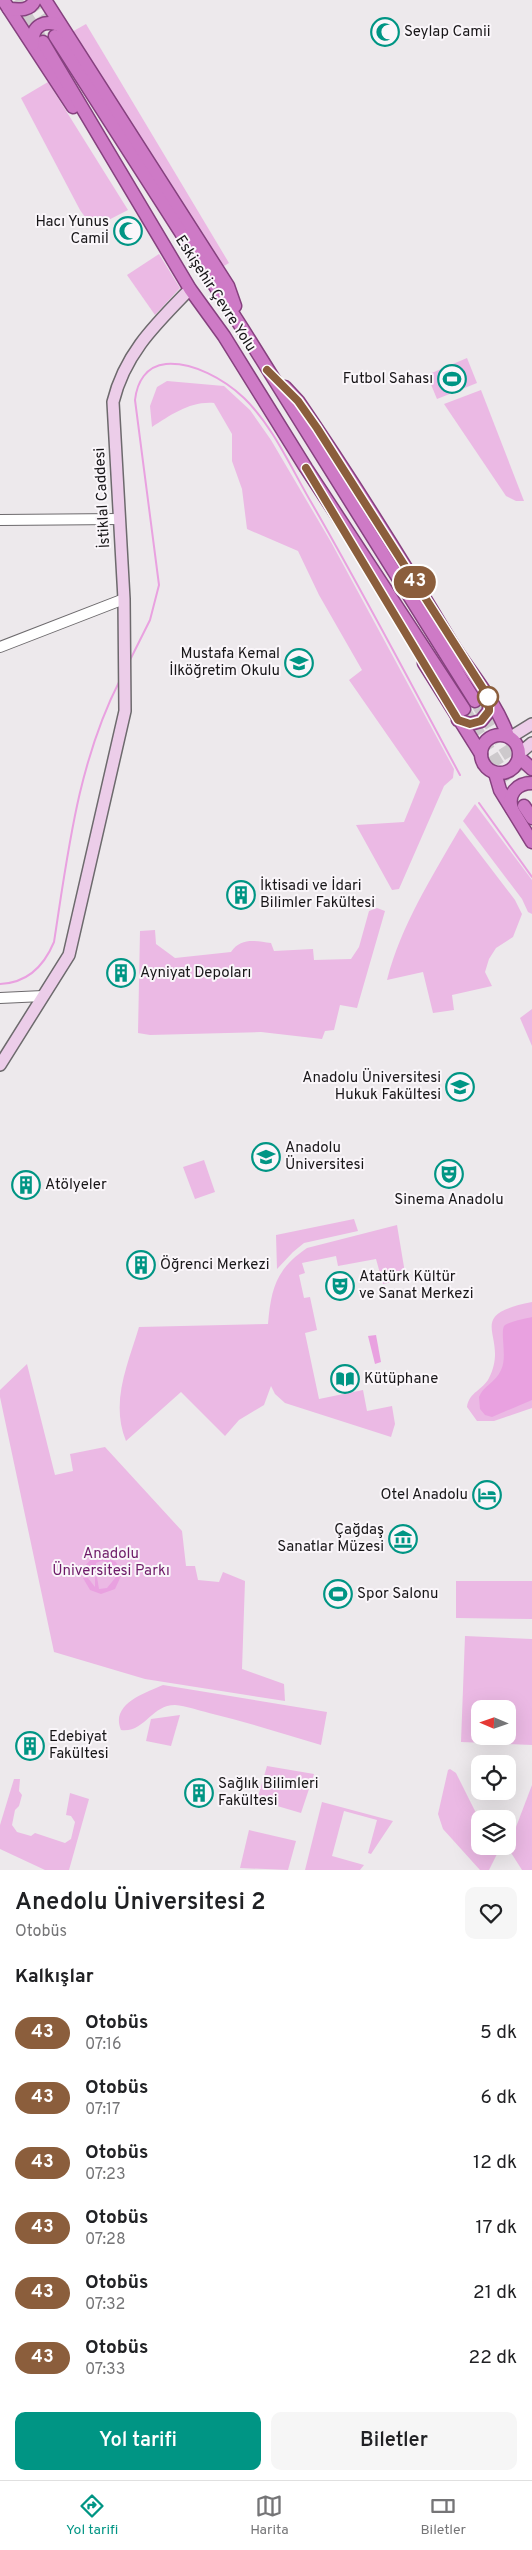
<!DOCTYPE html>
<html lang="tr">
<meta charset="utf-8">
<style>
body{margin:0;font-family:Overpass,sans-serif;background:#f6f6f6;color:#202124;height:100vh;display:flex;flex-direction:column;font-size:19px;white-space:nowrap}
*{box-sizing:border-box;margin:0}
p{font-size:16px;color:#757577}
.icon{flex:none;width:28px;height:28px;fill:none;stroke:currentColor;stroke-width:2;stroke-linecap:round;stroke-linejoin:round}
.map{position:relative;height:1870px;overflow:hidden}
.details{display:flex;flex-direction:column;background:#fff;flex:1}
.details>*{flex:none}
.badge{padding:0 10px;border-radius:16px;font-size:18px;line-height:32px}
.needle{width:32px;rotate:272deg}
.buttons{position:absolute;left:471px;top:1700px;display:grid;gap:10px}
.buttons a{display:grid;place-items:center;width:45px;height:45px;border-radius:10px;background:#fff;box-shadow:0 5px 20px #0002;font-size:25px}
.map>.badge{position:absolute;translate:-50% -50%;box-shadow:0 0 0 2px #fff}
h2{padding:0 15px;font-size:19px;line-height:45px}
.round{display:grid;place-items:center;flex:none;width:52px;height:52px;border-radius:10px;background:#f6f6f6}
.overview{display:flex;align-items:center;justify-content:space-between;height:85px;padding:0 15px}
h1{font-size:24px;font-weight:600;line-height:38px}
.primary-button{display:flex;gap:10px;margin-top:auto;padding:10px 15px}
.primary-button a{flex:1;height:58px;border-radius:10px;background:#009584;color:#fff;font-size:20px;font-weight:600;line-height:58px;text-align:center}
.primary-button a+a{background:#f6f6f6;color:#202124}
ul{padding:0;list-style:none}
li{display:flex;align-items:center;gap:15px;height:65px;padding:0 15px}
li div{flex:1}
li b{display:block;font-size:19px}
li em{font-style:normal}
li .badge{min-width:55px;font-weight:700;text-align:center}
.dock{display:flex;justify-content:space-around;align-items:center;height:70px;border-top:1px solid #e0e0e0;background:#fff;font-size:14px;color:#757577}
.dock a{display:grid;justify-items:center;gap:2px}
.dock .current{color:#009584}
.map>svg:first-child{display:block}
.green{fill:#ebb9e4;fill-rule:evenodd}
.water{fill:#e9a1e0}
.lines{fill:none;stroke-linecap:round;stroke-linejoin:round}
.stream{stroke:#e9a1e0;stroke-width:2}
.trunk-tunnel{stroke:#cdc9cc;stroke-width:12;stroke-dasharray:12 6;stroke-linecap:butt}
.tertiary-casing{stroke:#6d6a6d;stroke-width:12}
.secondary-casing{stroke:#6d6a6d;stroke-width:14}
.trunk-casing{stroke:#86417f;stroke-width:15}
.tertiary{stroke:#fff;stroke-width:10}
.secondary{stroke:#eccde9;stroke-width:11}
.trunk{stroke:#ce7ac6;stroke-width:12}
.line-casing{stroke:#fff;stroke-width:11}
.line{stroke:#8b5e3c;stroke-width:8}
.stop-dot{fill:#fff;stroke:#8b5e3c;stroke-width:2.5}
.labels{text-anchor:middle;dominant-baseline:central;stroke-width:4;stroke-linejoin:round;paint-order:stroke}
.poi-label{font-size:15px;fill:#181618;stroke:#faf6fa;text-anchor:start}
.street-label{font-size:15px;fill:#181618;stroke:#faf6fa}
.park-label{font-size:15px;fill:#6e1b68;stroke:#faf6fa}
</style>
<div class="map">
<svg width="532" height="1870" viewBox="0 0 532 1870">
<rect width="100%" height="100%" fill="#ede9ec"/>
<g class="green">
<polygon points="86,24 229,263 219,269 70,33"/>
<polygon points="48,82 128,210 93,228 80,210 21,98"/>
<polygon points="159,254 180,288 155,315 127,275"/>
<polygon points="467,358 477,383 437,399 427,375"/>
<path d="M167 381 224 386 250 410 271 440 331 542 454 769 453 778 444 786 399 889 392 890 356 825 404 822 420 782 349 680 362 670 319 595 298 551 247 529 242 489 232 461V434L214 403C190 401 171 415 152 427L150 406 157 387Z"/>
<polygon points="481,390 524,501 516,501 506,496 444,404"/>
<polygon points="475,804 532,880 532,914 528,912 522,899 463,821"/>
<path d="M460 828 515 900 522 914 513 937 496 948 489 959 485 972 492 986 452 995 454 1010 433 1013 423 972 387 980C401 925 432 877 460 828Z"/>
<path d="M377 908 385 911 357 1008 340 1005 334 1030 325 1031 322 1039 261 1032 150 1035 138 1033 140 931 155 930 156 944 175 958 231 952C241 937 256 941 271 943L274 951 313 949 314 960 351 959 359 947 369 911Z"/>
<polygon points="532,1009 532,1046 520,1018"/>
<polygon points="204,1160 215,1192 195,1199 183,1167"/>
<polygon points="354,1219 358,1231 304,1243 293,1252 277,1269 276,1235"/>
<path d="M397 1225 406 1279 383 1284 376 1259 338 1266 336 1256 302 1263 305 1273 299 1275 304 1298 310 1297 317 1330 305 1333 319 1399 363 1390 367 1411 392 1406 395 1424 391 1437 285 1403 275 1394 271 1386 264 1405 239 1420 225 1436 181 1392 126 1441C110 1402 128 1364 139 1327L268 1324C271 1289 276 1269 307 1248Z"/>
<path d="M532 1302V1408L494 1421H477L467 1407C469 1392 483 1390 489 1378 511 1335 460 1316 532 1302Z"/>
<polygon points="27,1364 55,1475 73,1471 70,1454 105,1447 182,1531 186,1566 195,1566 198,1580 219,1582 223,1572 245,1581 242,1669 284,1684 285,1701 145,1679 54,1652 0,1397 0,1390"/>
<polygon points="456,1581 532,1581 532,1619 456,1618"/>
<path d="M465 1636 532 1639V1745L461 1742ZM480 1709H508V1736H480Z"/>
<path d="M163 1685 327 1712 321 1745C284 1734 247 1722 209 1713 198 1710 186 1706 175 1705 151 1705 145 1733 121 1730 110 1704 145 1693 163 1685Z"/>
<polygon points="180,1715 171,1746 146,1741 151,1719"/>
<polygon points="267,1766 314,1774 301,1813 257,1800"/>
<polygon points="450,1769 456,1773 480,1821 480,1846 493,1846 497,1854 489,1870 480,1870 443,1829 438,1814 448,1770"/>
<polygon points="14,1779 20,1779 19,1791 22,1795 19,1806 15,1810 12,1825 17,1832 31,1836 35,1833 65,1843 71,1839 75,1822 71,1816 66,1815 70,1793 89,1799 69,1870 45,1870 0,1849 0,1825"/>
<polygon points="532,1785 532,1870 522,1870 508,1848"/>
<polygon points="322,1802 393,1821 371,1854 368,1853 377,1820 344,1811 332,1856 364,1865 360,1870 305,1870"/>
<polygon points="249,1830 296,1841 288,1870 240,1868"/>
</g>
<g class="water">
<path d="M532 1317V1400L492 1417 485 1415 480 1409 479 1397C483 1386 496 1382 501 1370 508 1357 499 1330 505 1325 512 1321 524 1319 532 1317Z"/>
<polygon points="376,1335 381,1362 375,1364 368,1336"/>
<path d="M103 1556 116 1562 121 1576 115 1589 101 1594 90 1590 83 1578H88L95 1587V1577H97L99 1589 107 1588 116 1577 112 1566C107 1561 102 1560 96 1563L97 1574H94L93 1565 88 1575H83L85 1566 91 1559Z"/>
</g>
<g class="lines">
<g class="stream">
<path d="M130 660 150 620 159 585 135 400C137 382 146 366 166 364 193 362 224 379 244 398 273 426 291 468 311 502 363 592 411 684 460 775"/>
<polyline points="479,803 532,877"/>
<path d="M0 984C27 983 44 966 54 942 68 852 78 762 120 680"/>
</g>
<g class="trunk-tunnel">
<polyline points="16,0 41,38"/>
<polyline points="32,0 52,31"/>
<polyline points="475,701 532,792"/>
<polyline points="464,709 524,806"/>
</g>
<defs>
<g id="tertiary">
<polyline points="0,520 119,519"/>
<polyline points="0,647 124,599"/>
<polyline points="0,998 43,996"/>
</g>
<g id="secondary">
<polyline points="511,737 532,724"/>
<polyline points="520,753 532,743"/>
<path d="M0 1065 69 955 125 711 124 599 113 402C125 353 156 324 190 289"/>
</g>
<g id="trunk">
<polyline points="3,0 73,107"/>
<polyline points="45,0 228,286 235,306"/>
<path d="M9 9C20 10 30 11 35 0"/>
<polyline points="55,36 242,328 475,701"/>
<polyline points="43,42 190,289 224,336 306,468 464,709"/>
<path d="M33 44C31 25 45 19 61 26"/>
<path d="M285 387 298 401C352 480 402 560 451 642 470 673 496 701 508 736"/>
<polyline points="424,663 481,754"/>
<polyline points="458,720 470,724 481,721 489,711 489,698"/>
<circle cx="500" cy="754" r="19"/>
<polyline points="520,758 532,769"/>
<polyline points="495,773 500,790 532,842"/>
<polyline points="524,806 532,818"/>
<path d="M512 809C507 794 517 783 532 783"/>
</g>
</defs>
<use href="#tertiary" class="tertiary-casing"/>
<use href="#secondary" class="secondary-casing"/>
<use href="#trunk" class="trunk-casing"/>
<use href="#tertiary" class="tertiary"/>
<use href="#secondary" class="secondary"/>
<use href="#trunk" class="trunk"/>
</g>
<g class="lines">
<defs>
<polyline id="line" points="267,370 298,401 317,428 489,698 489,711 481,721 470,724 458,720 306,468"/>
</defs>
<use href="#line" class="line-casing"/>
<use href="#line" class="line"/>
</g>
<defs>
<symbol id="mosque-ring" viewBox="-11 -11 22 22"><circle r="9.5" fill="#faf6fa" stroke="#009584" stroke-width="1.5"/><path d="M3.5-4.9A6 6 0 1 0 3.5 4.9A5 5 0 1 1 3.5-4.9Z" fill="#009584"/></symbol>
<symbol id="stadium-ring" viewBox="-11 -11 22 22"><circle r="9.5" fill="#faf6fa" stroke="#009584" stroke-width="1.5"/><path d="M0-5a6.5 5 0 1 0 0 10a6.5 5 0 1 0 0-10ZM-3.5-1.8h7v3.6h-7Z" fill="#009584"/></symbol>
<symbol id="school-ring" viewBox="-11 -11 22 22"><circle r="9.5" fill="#faf6fa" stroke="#009584" stroke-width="1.5"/><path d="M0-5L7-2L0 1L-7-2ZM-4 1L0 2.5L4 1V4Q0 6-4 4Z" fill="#009584"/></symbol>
<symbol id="building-ring" viewBox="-11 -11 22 22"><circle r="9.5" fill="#faf6fa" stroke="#009584" stroke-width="1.5"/><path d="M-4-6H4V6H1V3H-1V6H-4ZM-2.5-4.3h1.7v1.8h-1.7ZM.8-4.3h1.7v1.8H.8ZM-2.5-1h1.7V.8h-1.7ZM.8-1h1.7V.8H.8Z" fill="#009584"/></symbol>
<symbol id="university-ring" viewBox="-11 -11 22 22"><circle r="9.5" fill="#faf6fa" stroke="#009584" stroke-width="1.5"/><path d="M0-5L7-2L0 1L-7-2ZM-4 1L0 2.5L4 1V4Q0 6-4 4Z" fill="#009584"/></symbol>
<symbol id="theatre-ring" viewBox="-11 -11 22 22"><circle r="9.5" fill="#faf6fa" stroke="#009584" stroke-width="1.5"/><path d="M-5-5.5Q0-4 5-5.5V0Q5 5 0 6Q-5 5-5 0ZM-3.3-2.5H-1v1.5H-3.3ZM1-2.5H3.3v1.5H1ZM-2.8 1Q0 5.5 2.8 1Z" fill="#009584"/></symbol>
<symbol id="library-ring" viewBox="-11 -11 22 22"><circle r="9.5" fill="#faf6fa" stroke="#009584" stroke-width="1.5"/><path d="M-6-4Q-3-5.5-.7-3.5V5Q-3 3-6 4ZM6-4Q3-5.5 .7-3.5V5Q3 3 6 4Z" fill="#009584"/></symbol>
<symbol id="hotel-ring" viewBox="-11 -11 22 22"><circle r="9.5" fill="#faf6fa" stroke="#009584" stroke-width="1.5"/><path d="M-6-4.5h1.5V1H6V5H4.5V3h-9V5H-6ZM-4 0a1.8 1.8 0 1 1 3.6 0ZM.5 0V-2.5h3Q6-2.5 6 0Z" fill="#009584"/></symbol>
<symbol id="museum-ring" viewBox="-11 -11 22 22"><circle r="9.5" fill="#faf6fa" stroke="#009584" stroke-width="1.5"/><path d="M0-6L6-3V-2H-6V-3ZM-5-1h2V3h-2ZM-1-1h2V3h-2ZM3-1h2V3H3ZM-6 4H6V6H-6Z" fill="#009584"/></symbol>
</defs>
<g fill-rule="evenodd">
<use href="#mosque-ring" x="369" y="16" width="32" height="32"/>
<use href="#mosque-ring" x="112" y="215" width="32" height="32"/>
<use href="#stadium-ring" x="436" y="363" width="32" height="32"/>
<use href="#school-ring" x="283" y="647" width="32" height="32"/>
<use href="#building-ring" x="225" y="879" width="32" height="32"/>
<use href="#building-ring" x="105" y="957" width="32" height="32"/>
<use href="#school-ring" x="444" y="1071" width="32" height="32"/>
<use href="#university-ring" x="250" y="1141" width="32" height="32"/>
<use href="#theatre-ring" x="433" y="1158" width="32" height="32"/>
<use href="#building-ring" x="10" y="1169" width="32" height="32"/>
<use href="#building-ring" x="125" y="1249" width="32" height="32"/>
<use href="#theatre-ring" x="324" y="1270" width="32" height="32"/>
<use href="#library-ring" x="329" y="1363" width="32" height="32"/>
<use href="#hotel-ring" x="471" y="1479" width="32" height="32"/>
<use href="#museum-ring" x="387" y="1523" width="32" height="32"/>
<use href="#stadium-ring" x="322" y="1578" width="32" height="32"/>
<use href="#building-ring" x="14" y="1730" width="32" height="32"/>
<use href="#building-ring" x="183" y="1777" width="32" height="32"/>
</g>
<circle class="stop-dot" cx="488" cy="697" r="10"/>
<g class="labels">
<g class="poi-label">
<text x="404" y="32">Seylap Camii</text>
<text x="109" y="222" text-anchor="end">Hacı Yunus<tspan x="109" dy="17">Camiİ</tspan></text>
<text x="433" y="379" text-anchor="end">Futbol Sahası</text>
<text x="280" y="654" text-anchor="end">Mustafa Kemal<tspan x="280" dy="17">İlköğretim Okulu</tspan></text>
<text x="260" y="886">İktisadi ve İdari<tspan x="260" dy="17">Bilimler Fakültesi</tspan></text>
<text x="140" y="973">Ayniyat Depoları</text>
<text x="441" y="1078" text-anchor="end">Anadolu Üniversitesi<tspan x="441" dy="17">Hukuk Fakültesi</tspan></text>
<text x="285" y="1148">Anadolu<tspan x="285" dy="17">Üniversitesi</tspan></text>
<text x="45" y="1185">Atölyeler</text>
<text x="449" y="1200" text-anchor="middle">Sinema Anadolu</text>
<text x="160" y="1265">Öğrenci Merkezi</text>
<text x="359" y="1277">Atatürk Kültür<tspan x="359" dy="17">ve Sanat Merkezi</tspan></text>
<text x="364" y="1379">Kütüphane</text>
<text x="468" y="1495" text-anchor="end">Otel Anadolu</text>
<text x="384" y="1530" text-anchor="end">Çağdaş<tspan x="384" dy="17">Sanatlar Müzesi</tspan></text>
<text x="357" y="1594">Spor Salonu</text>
<text x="49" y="1737">Edebiyat<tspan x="49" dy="17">Fakültesi</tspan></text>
<text x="218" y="1784">Sağlık Bilimleri<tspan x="218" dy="17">Fakültesi</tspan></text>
</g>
<g class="street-label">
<text transform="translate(215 294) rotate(57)">Eskişehir Çevre Yolu</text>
<text transform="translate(103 498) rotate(-93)">İstiklal Caddesi</text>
</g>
<g class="park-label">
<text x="111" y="1554">Anadolu<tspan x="111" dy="17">Üniversitesi Parkı</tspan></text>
</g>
</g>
</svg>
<div class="buttons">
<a><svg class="needle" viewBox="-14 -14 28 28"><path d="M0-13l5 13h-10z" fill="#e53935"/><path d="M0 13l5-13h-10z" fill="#757577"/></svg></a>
<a><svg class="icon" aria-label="locate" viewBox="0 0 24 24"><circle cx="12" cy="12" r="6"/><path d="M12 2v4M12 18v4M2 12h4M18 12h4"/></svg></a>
<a><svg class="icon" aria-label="layers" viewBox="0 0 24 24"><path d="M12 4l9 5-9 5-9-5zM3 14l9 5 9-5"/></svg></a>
</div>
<b class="badge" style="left:415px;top:582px;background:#8b5e3c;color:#fff">43</b>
</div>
<section class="details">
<div class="overview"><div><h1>Anedolu Üniversitesi 2</h1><p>Otobüs</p></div><a class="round"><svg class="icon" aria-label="heart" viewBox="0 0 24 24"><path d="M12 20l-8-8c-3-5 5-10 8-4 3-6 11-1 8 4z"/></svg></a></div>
<h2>Kalkışlar</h2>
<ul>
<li><span class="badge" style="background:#8b5e3c;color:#fff">43</span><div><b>Otobüs</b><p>07:16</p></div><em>5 dk</em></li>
<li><span class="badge" style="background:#8b5e3c;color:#fff">43</span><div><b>Otobüs</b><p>07:17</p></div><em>6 dk</em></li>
<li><span class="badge" style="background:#8b5e3c;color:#fff">43</span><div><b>Otobüs</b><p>07:23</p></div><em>12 dk</em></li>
<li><span class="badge" style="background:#8b5e3c;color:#fff">43</span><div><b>Otobüs</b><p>07:28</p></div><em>17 dk</em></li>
<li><span class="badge" style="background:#8b5e3c;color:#fff">43</span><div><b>Otobüs</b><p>07:32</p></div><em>21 dk</em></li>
<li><span class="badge" style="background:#8b5e3c;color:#fff">43</span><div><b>Otobüs</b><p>07:33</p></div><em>22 dk</em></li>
</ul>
<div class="primary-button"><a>Yol tarifi</a><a>Biletler</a></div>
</section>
<nav class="dock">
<a class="current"><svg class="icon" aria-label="directions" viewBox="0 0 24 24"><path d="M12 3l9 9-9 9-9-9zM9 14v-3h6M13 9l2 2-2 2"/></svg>Yol tarifi</a>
<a><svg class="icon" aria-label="map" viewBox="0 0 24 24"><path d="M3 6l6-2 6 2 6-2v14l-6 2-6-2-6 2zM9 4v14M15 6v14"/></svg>Harita</a>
<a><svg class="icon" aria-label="tickets" viewBox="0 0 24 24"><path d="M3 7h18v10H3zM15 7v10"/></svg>Biletler</a>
</nav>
